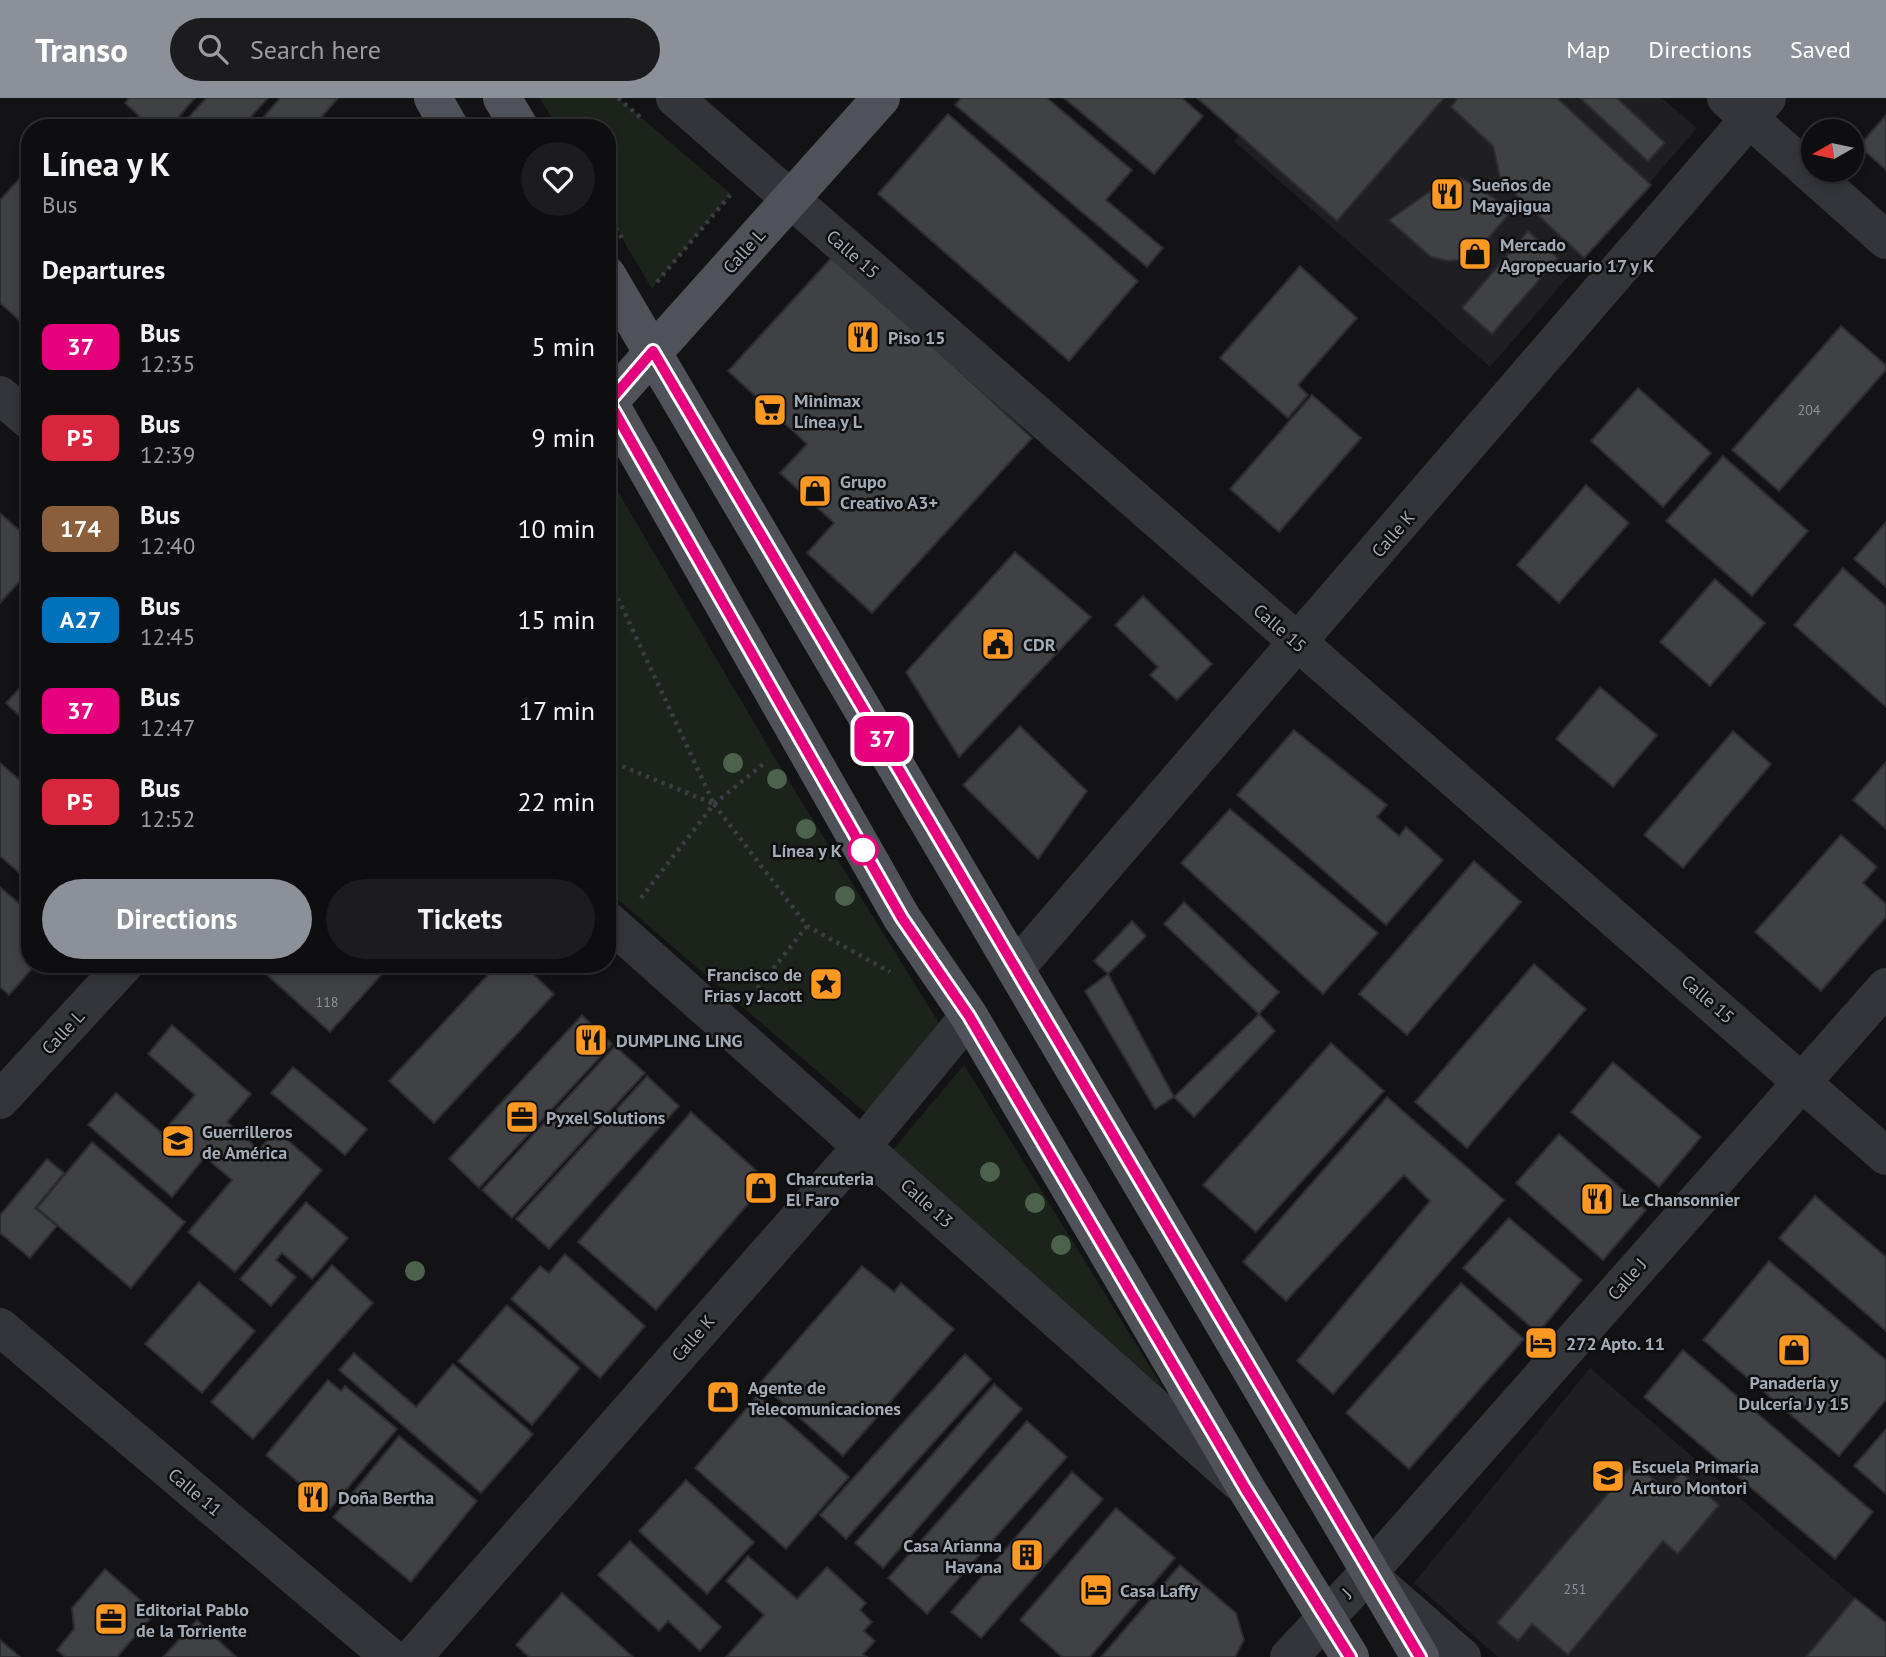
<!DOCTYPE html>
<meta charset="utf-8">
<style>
body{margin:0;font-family:"PT Sans",sans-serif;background:#1c1c1e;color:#f1f3f6;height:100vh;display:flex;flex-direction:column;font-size:26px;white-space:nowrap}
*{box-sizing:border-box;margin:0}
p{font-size:23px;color:#9b9c9f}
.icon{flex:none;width:38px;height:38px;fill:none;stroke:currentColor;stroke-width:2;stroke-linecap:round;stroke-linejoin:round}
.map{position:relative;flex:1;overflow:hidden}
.panel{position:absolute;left:21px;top:21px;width:595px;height:854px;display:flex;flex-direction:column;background:#0e0e10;border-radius:28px;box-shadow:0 4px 10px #0003,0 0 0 2px #2e2e30}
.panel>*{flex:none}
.badge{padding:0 14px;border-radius:10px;font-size:24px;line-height:46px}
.needle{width:46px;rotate:261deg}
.buttons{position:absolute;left:1801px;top:21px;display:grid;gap:14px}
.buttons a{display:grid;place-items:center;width:63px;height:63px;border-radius:50%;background:#0e0e10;box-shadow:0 4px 10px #0003,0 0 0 2px #2e2e30;font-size:35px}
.map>.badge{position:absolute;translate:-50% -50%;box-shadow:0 0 0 4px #fff}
h2{padding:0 21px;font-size:26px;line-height:63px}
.round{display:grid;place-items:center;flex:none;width:74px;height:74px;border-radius:37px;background:#1c1c1e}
.head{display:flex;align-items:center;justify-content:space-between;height:119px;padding:0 21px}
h1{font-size:33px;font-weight:700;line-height:52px}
.button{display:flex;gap:14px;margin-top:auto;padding:14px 21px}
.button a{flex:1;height:80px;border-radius:42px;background:#8c9099;color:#fff;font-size:28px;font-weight:700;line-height:80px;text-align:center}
.button a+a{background:#1c1c1e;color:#f1f3f6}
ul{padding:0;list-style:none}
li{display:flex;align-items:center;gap:21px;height:91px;padding:0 21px}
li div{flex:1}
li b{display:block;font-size:26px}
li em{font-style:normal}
li .badge{min-width:77px;font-weight:700;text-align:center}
header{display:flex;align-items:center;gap:42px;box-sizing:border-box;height:98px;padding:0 35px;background:#8c9099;color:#fff}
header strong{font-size:33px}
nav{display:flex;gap:38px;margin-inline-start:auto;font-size:24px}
.search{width:490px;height:63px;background:#1c1c1e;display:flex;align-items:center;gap:18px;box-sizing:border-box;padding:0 24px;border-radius:38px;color:#9b9c9f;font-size:26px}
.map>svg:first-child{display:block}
.built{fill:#1f1f22}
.green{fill:#1b231b}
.building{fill:#3f4145;stroke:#2d2d31;stroke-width:2}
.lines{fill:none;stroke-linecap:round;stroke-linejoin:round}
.path{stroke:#3a3d41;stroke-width:4.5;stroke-dasharray:3.5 5;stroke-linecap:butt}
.minor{stroke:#34353a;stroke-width:38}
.major{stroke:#4f5359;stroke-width:38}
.tree{fill:#4d624c}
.line-casing{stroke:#fff;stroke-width:16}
.line{stroke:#e6007e;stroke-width:10}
.stop-dot{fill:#fff;stroke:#e6007e;stroke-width:3.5}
.labels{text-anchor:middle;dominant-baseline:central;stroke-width:5;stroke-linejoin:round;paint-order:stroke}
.number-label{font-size:14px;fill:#8a919a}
.poi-label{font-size:18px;font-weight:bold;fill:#a3acb6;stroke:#0e0e10;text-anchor:start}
.street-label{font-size:18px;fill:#a3acb6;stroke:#0e0e10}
.stop-label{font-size:18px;font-weight:bold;fill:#a3acb6;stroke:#0e0e10;text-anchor:end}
</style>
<header>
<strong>Transo</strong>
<div class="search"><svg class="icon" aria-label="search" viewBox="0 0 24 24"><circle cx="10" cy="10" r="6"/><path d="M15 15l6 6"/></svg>Search here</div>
<nav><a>Map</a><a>Directions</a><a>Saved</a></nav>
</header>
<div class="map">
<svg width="1886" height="1559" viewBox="0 0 1886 1559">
<rect width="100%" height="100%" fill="#131315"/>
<g class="built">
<polygon points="1272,0 1662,0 1697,30 1490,269 1234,43"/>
<polygon points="1590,1270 1855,1500 1806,1559 1498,1559 1414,1485"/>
</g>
<g class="green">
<polygon points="540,0 618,0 731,96 652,191 607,115 607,30 558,30"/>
<polygon points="607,375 782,672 939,925 868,1017 607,792"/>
<polygon points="964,967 1163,1290 891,1054"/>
</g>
<g class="building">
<polygon points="129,0 195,0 169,30 152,30 125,5"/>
<polygon points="206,0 268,0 241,30 179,30"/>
<polygon points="280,0 338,0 312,30 254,30"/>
<polygon points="961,0 1047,0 1132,72 1106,102 1163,150 1147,169 955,7"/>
<polygon points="1064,0 1182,0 1203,18 1154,76"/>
<polygon points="1197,0 1444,0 1337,123"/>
<polygon points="1458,0 1557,0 1651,87 1584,160 1501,83 1493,48 1451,9"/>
<polygon points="1580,0 1617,0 1665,45 1648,63"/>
<polygon points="948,16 1138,183 1069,263 878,96"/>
<polygon points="1886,17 1886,72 1859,48"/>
<polygon points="343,21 352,30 335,30"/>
<polygon points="30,69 30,232 0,205 0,102"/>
<polygon points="1461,80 1494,100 1511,114 1470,161 1449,163 1431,159 1389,122 1445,83"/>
<polygon points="1528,133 1558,160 1492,236 1462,210"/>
<polygon points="834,157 1032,340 872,515 807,455 834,425 780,375 807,346 728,273"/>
<polygon points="1300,168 1357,220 1298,287 1308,297 1288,320 1220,260"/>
<polygon points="1841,228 1886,267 1886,272 1779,393 1732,352"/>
<polygon points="1638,290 1711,355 1663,409 1591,343"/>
<polygon points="1312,297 1361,340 1279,434 1230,391"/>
<polygon points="1723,358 1808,433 1752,498 1666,423"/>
<polygon points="1586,387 1629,425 1559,505 1517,467"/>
<polygon points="0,415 30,442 30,472 0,505"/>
<polygon points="1886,424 1886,489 1854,461"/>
<polygon points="1015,454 1091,519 959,659 906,574"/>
<polygon points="1843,470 1886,508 1886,609 1794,527"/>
<polygon points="1715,481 1765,525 1710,588 1660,544"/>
<polygon points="1143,498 1212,566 1177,602 1150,577 1158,569 1115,527"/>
<polygon points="30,579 30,628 6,605"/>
<polygon points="1600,589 1657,637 1613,689 1556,641"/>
<polygon points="1020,628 1087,693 1038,761 963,687"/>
<polygon points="1294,632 1387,707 1377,719 1399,738 1406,729 1443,762 1386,827 1237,697"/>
<polygon points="1733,633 1771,666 1683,770 1644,737"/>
<polygon points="1886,664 1886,731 1853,702"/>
<polygon points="0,665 30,691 30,784 0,758"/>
<polygon points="1230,711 1378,835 1323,896 1181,765"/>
<polygon points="1841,737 1877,769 1863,785 1886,806 1886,819 1821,893 1755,834"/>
<polygon points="1474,763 1521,804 1407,937 1359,896"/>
<polygon points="0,789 30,815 30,866 36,866 9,897 0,889"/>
<polygon points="1184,804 1279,894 1259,916 1164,826"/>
<polygon points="1132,823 1146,838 1108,876 1094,863"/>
<polygon points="255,866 374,866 383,875 330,934"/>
<polygon points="374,866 391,866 383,875"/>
<polygon points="498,866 523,866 554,896 434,1025 389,983"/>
<polygon points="1534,866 1586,911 1467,1050 1415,1004"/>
<polygon points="1108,876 1174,999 1155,1011 1085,893"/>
<polygon points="1259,916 1275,933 1194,1019 1174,999"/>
<polygon points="582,917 612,946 479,1090 449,1061"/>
<polygon points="172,927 251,996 227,1024 259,1052 276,1032 322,1072 235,1174 188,1134 232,1082 205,1059 172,1099 88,1027 116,995 162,1035 195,997 148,956"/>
<polygon points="1331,945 1384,993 1256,1134 1203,1087"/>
<polygon points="615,948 645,975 512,1120 482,1092"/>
<polygon points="1613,964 1701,1039 1659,1089 1571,1014"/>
<polygon points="293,969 367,1031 345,1057 271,995"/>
<polygon points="647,978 679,1008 549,1151 516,1121"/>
<polygon points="1387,999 1504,1102 1333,1296 1297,1263 1430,1103 1404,1077 1286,1203 1243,1164"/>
<polygon points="691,1014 768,1083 656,1212 578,1144"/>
<polygon points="1559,1036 1646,1112 1603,1162 1516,1085"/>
<polygon points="92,1044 185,1124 131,1190 37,1110"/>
<polygon points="47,1061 64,1075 35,1110 57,1128 30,1160 0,1135 0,1117"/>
<polygon points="1815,1098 1886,1159 1886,1233 1779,1140"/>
<polygon points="306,1104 348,1140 312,1181 282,1155 276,1162 296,1179 271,1208 240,1181"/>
<polygon points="1509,1120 1582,1182 1538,1235 1463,1170"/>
<polygon points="565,1156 645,1228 600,1280 511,1201 540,1168 549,1175"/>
<polygon points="1769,1163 1886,1262 1886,1302 1839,1358 1703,1242"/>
<polygon points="332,1167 373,1205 253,1341 211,1304"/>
<polygon points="862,1168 894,1194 901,1185 954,1231 843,1358 760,1285"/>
<polygon points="199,1184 255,1233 202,1295 145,1246"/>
<polygon points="1461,1185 1524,1241 1409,1371 1346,1315"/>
<polygon points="507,1207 580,1270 532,1327 458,1263"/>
<polygon points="1683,1252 1873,1414 1835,1461 1644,1299"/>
<polygon points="354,1255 416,1309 453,1266 533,1336 481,1395 339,1272"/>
<polygon points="965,1256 991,1281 846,1441 820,1417"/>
<polygon points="328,1282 341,1293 345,1288 397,1331 330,1411 266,1357"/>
<polygon points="994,1286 1022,1311 883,1470 855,1445"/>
<polygon points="758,1297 849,1379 786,1451 695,1370"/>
<polygon points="1027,1323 1067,1359 927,1516 888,1480"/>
<polygon points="1886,1331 1886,1396 1854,1368"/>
<polygon points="399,1338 477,1403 411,1484 333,1419"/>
<polygon points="1634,1365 1666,1392 1681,1374 1719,1407 1678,1456 1663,1443 1568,1557 1532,1526 1518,1543 1497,1525"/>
<polygon points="1072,1374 1103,1401 981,1540 951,1514"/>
<polygon points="686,1382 754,1444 707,1496 639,1433"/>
<polygon points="1116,1410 1175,1460 1090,1559 1062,1559 1020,1522"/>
<polygon points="630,1443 721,1529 700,1553 668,1523 659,1533 598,1477"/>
<polygon points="748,1458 797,1501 827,1469 866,1505 860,1512 872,1524 864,1533 875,1543 863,1556 867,1559 726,1559 764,1517 726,1483"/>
<polygon points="1180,1467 1236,1515 1244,1542 1235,1559 1101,1559"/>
<polygon points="105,1471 155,1515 117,1559 65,1559 57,1552 74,1531 72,1510"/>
<polygon points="562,1495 633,1559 529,1559 516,1547"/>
<polygon points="1855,1500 1886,1525 1886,1559 1806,1559"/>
<polygon points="197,1522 236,1559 163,1559"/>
<polygon points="0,1542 20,1559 0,1559"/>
</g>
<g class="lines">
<g class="path">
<polyline points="618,0 640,19"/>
<polyline points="607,115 623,142"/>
<polyline points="657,184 730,97"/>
<polyline points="607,477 714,706 607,662"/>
<polyline points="714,706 807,828 890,874"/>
<polyline points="641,800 714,706 767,663"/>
<polyline points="752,897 807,828"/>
</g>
<g class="minor">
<polyline points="675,0 1886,1058"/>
<polyline points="1726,0 1886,142"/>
<polyline points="0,297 30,323"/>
<polyline points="607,822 1239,1384"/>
<polyline points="1016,870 1767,0"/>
<polyline points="0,1002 125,866"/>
<polyline points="0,1229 390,1559"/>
<polyline points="1382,1489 1462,1559"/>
<polyline points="413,1559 863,1047 969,918"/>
<polyline points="1289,1559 1369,1474 1886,889"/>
</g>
<g class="major">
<polyline points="433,0 450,30"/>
<polyline points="502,0 520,30"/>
<polyline points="607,177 1420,1559"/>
<polyline points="607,301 902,820 969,918 1246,1390 1350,1559"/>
<polyline points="609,304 881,0"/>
</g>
</g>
<g class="tree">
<circle cx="733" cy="665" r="10"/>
<circle cx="777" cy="681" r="10"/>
<circle cx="806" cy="731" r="10"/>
<circle cx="845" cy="798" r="10"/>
<circle cx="990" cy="1074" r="10"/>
<circle cx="1035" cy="1105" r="10"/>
<circle cx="1061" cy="1147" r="10"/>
<circle cx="415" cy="1173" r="10"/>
</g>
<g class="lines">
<defs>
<polyline id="line" points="1350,1559 1245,1390 969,918 902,820 609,304 653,253 1420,1559"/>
</defs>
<use href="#line" class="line-casing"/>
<use href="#line" class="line"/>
</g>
<defs>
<symbol id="restaurant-square" viewBox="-11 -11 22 22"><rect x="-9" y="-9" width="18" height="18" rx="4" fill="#fd9822" stroke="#0e0e10"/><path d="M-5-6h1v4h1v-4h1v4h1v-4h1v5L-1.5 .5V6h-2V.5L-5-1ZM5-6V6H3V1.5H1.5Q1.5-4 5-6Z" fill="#111"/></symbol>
<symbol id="shop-square" viewBox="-11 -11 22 22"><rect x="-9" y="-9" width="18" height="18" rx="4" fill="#fd9822" stroke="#0e0e10"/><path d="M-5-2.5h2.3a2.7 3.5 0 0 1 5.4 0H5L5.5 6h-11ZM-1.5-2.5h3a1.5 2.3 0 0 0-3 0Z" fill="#111"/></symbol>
<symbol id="supermarket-square" viewBox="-11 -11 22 22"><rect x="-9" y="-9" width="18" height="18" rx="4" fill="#fd9822" stroke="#0e0e10"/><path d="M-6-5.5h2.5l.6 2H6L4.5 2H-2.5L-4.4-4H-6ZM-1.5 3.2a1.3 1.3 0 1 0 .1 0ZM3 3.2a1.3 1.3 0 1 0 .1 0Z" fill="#111"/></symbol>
<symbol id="civic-square" viewBox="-11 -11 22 22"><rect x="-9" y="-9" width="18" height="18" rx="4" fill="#fd9822" stroke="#0e0e10"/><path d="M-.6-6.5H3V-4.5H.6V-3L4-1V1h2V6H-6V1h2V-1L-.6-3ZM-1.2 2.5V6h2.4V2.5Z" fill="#111"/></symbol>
<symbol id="sight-square" viewBox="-11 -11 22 22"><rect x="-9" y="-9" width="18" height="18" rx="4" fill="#fd9822" stroke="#0e0e10"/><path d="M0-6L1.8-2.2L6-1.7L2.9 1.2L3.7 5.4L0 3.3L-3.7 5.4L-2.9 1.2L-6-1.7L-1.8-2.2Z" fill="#111"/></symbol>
<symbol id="office-square" viewBox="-11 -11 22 22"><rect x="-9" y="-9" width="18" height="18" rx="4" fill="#fd9822" stroke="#0e0e10"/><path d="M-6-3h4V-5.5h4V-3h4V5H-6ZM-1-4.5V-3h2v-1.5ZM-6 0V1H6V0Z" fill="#111"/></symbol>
<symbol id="school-square" viewBox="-11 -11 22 22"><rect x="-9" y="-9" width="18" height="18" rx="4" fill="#fd9822" stroke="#0e0e10"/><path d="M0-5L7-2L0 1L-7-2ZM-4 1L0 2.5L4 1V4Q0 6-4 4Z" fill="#111"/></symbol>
<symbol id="hotel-square" viewBox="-11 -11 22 22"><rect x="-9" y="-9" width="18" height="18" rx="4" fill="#fd9822" stroke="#0e0e10"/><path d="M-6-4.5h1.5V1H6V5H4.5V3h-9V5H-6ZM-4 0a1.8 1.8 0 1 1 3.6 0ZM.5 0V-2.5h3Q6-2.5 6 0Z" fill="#111"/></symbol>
<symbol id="building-square" viewBox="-11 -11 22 22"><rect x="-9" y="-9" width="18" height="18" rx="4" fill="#fd9822" stroke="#0e0e10"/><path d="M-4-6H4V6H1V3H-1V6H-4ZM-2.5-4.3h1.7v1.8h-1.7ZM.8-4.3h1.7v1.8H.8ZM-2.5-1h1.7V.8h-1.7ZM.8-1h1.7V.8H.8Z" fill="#111"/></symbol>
</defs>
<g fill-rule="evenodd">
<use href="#restaurant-square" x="1428" y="77" width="38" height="38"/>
<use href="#shop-square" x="1456" y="137" width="38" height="38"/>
<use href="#restaurant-square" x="844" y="220" width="38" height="38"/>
<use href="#supermarket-square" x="751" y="293" width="38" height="38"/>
<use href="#shop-square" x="796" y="374" width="38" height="38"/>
<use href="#civic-square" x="979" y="527" width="38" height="38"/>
<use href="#sight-square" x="807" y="867" width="38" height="38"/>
<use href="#restaurant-square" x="572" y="923" width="38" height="38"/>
<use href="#office-square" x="503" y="1000" width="38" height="38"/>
<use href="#school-square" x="159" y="1024" width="38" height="38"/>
<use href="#shop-square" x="742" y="1071" width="38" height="38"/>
<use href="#restaurant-square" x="1578" y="1082" width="38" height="38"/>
<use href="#hotel-square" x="1522" y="1226" width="38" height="38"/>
<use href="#shop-square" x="1775" y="1233" width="38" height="38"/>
<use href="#shop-square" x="704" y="1280" width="38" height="38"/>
<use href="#school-square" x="1589" y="1359" width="38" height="38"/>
<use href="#restaurant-square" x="294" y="1380" width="38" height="38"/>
<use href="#building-square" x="1008" y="1438" width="38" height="38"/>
<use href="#hotel-square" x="1077" y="1473" width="38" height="38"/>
<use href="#office-square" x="92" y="1502" width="38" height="38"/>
</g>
<circle class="stop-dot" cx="863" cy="752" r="14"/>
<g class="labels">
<g class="number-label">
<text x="1809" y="312">204</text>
<text x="327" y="904">118</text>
<text x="1575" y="1491">251</text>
</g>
<g class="poi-label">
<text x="1472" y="86">Sueños de<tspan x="1472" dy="21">Mayajigua</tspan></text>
<text x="1500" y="146">Mercado<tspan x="1500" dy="21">Agropecuario 17 y K</tspan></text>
<text x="888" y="239">Piso 15</text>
<text x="794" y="302">Minimax<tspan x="794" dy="21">Línea y L</tspan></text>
<text x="840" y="383">Grupo<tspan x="840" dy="21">Creativo A3+</tspan></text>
<text x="1023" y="546">CDR</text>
<text x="802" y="876" text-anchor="end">Francisco de<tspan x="802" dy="21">Frias y Jacott</tspan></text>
<text x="616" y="942">DUMPLING LING</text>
<text x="546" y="1019">Pyxel Solutions</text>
<text x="202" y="1033">Guerrilleros<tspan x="202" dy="21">de América</tspan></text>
<text x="786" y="1080">Charcuteria<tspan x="786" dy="21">El Faro</tspan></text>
<text x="1622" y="1101">Le Chansonnier</text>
<text x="1566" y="1245">272 Apto. 11</text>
<text x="1794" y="1284" text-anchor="middle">Panadería y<tspan x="1794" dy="21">Dulcería J y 15</tspan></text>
<text x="748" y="1289">Agente de<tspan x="748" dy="21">Telecomunicaciones</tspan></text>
<text x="1632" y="1368">Escuela Primaria<tspan x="1632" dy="21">Arturo Montori</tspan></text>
<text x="338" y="1399">Doña Bertha</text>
<text x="1002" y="1447" text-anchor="end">Casa Arianna<tspan x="1002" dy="21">Havana</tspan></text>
<text x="1120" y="1492">Casa Laffy</text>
<text x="136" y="1511">Editorial Pablo<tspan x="136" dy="21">de la Torriente</tspan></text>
</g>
<g class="street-label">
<text transform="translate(744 153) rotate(-48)">Calle L</text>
<text transform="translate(853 156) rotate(41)">Calle 15</text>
<text transform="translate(1393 436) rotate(-49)">Calle K</text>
<text transform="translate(1280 530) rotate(41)">Calle 15</text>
<text transform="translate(1708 901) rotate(41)">Calle 15</text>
<text transform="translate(63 934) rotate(-47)">Calle L</text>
<text transform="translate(927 1105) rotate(42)">Calle 13</text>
<text transform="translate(1627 1181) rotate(-49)">Calle J</text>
<text transform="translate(693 1240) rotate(-49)">Calle K</text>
<text transform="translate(195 1394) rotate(40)">Calle 11</text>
<text transform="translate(1347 1495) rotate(-46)">J</text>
</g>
<g class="stop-label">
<text x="842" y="752">Línea y K</text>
</g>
</g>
</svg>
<div class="buttons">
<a><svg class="needle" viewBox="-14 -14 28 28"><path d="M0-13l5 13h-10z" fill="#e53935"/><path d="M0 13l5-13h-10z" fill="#9b9c9f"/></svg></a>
</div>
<b class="badge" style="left:882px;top:641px;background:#e6007e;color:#fff">37</b>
<section class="panel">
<div class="head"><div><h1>Línea y K</h1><p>Bus</p></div><a class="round"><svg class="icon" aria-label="heart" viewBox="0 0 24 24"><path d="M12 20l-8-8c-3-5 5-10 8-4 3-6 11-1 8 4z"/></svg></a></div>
<h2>Departures</h2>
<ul>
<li><span class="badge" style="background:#e6007e;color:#fff">37</span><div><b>Bus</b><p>12:35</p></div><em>5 min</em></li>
<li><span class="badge" style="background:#d7263d;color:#fff">P5</span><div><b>Bus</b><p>12:39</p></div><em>9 min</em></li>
<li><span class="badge" style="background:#8b5e3c;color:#fff">174</span><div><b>Bus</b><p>12:40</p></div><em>10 min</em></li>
<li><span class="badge" style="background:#0072bc;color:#fff">A27</span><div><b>Bus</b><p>12:45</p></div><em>15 min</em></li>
<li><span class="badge" style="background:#e6007e;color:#fff">37</span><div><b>Bus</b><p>12:47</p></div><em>17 min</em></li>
<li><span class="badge" style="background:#d7263d;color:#fff">P5</span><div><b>Bus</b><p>12:52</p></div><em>22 min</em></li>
</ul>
<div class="button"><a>Directions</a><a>Tickets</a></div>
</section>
</div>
